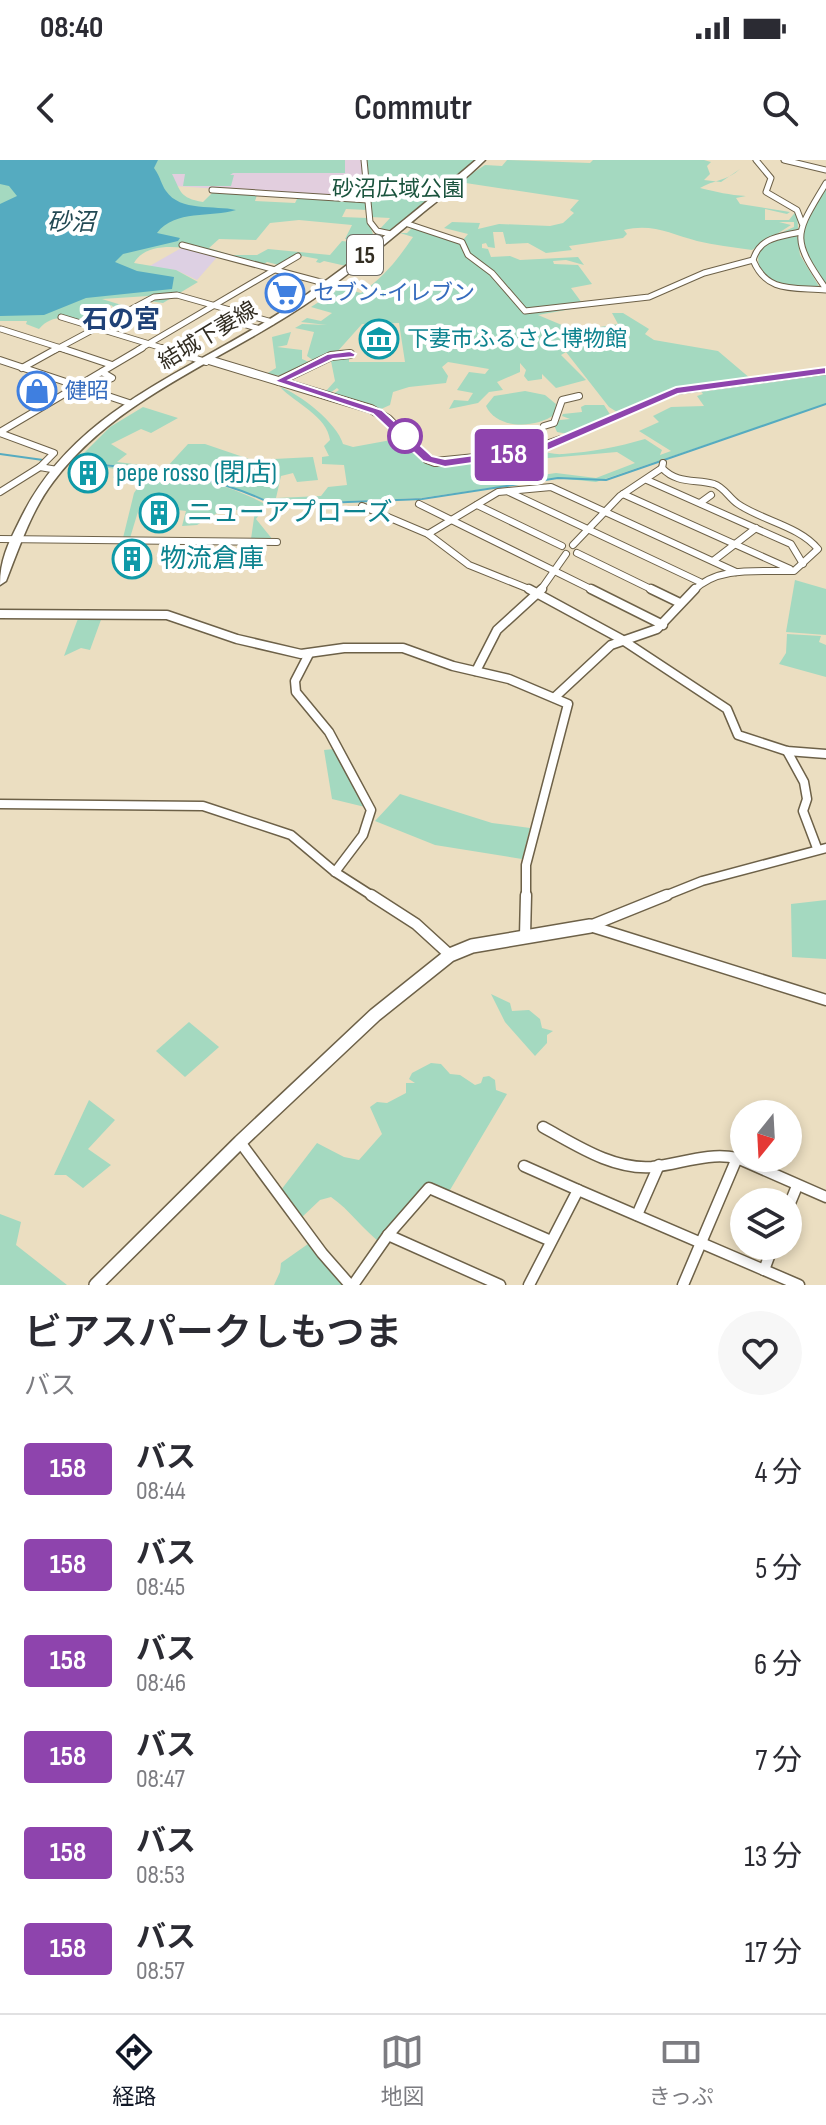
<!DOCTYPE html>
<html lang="ja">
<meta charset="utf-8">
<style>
body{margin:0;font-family:"Sofia Sans Condensed","Noto Sans JP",sans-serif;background:#f7f7f7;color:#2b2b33;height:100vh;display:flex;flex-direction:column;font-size:30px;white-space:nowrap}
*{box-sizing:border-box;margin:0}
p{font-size:26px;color:#7c7c81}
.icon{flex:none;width:44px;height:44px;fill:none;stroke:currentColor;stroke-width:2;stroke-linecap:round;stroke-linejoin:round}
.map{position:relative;height:1125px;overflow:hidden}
.sheet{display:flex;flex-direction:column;background:#fff;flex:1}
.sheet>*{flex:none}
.badge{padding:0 16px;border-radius:6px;font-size:28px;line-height:52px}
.needle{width:52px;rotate:198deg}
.tools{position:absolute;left:730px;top:940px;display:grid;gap:16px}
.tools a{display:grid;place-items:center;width:72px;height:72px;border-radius:50%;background:#fff;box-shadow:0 4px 12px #0003;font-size:40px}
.map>.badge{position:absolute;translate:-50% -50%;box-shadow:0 0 0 4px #fff}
.round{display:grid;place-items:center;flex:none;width:84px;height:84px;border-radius:42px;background:#f7f7f7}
.summary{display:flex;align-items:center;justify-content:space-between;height:136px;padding:0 24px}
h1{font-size:38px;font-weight:600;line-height:60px}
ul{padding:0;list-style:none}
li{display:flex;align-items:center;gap:24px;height:96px;padding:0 24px}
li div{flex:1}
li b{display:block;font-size:30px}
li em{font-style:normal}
li .badge{min-width:88px;font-weight:700;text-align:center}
.status{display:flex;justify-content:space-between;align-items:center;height:56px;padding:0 40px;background:#fff;direction:ltr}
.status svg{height:22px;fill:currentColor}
header{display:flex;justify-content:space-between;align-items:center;height:104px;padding:0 24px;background:#fff;font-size:36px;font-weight:600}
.tabs{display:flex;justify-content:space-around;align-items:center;height:112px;border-top:2px solid #e1e1e2;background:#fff;font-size:22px;color:#7c7c81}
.tabs a{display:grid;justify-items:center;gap:4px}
.tabs .selected{color:#111827}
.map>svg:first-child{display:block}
.commercial{fill:#ddd0e3}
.education{fill:#e2cede}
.green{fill:#a4d9c0}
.water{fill:#55abc0}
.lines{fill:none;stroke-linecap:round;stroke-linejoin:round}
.stream{stroke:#55abc0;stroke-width:2}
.minor-far3-casing{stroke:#6d6148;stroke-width:7}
.minor-far2-casing{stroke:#6d6148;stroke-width:8}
.minor-far1-casing{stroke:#6d6148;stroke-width:11}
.minor-casing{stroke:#6d6148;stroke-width:13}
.tertiary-far1-casing{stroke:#6d6148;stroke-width:10}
.tertiary-casing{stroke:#6d6148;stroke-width:16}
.primary-casing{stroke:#6d6148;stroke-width:3}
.minor-far3{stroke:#fff;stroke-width:5}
.minor-far2{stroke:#fff;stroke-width:6}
.minor-far1{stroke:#fff;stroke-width:8}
.minor{stroke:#fff;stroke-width:10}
.tertiary-far1{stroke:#fff;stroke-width:8}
.tertiary{stroke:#fff;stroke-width:13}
.primary{fill:#fff;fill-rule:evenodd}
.line{fill:#8e44ad;stroke:#fff;stroke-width:2}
.stop-dot{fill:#fff;stroke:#8e44ad;stroke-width:4}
.labels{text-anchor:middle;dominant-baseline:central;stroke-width:8;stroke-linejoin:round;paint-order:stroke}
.far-park-label{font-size:22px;fill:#1b543e;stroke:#fff}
.far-shop-label{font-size:22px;fill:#366cbe;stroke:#fff;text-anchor:start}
.far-street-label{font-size:22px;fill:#322d22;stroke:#fff}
.far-culture-label{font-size:22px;fill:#0d838f;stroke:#fff;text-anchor:start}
.far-water-label{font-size:24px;font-style:italic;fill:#224953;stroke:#fff}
.shield{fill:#fff;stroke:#706c64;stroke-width:2}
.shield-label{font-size:24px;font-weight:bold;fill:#322d22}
.far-quarter-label{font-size:26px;font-weight:bold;fill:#1f4177;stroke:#fff}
.culture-label{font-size:26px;fill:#0d838f;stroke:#fff;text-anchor:start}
</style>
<div class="status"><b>08:40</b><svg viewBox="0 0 49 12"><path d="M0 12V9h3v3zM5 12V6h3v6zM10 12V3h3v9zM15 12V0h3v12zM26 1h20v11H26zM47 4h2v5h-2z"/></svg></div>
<header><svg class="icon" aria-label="back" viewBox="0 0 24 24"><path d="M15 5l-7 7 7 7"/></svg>Commutr<svg class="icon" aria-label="search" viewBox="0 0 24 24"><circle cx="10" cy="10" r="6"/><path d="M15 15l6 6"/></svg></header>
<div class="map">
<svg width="826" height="1125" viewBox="0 0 826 1125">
<rect width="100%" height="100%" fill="#ebdec1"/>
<polygon class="commercial" points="183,87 218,96 197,120 176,110 148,107"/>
<polygon class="education" points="169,0 363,0 367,39 175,26 166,3"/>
<g class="green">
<path d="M0 0H345V13H233L230 15H234L231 26H183L185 14H172C181 31 179 38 203 42L214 31 257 35 255 41 295 43 298 37 363 36 366 34 365 0H478L390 70H379L390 58 371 57 367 50 346 49 342 57 367 58 373 74 367 81 345 79 352 65 299 60 270 63 256 80 219 79 209 88 231 95H257L268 89 330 95 342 81 374 85 346 106 324 101 320 103 316 102 318 99 297 95 279 105 267 102 261 106C231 99 153 69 134 103L176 110 198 122 163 143 149 141 164 135 102 139 128 147 120 152 111 145 104 150 117 154 95 166C75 159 54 151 39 169L26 164 27 161H0Z"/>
<path d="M507 0 590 3 593 0H704L711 2 707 6 710 14 704 20 721 22 740 9C727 21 713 20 700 28 717 32 729 35 746 36L736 38 740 44 790 52 787 54 765 49V60H789L797 50 798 69 778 74 794 67V62H779L791 65 752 90C733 87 714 85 697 81 671 74 652 63 624 70L627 74 623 78 569 86 572 90 546 93 528 83 506 84 503 72H493L495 88 488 87 486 83 482 84V88L488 89 491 97 510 96 520 100 578 97 584 105 566 100 553 101 554 104 578 105 592 124 571 128 582 143 577 148 538 155 576 171 618 164 612 153H623L649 169 645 174 654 180 718 191 751 219 673 229 617 252 609 247 566 192 561 195 586 220 556 228 542 214V219L528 221 524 216 526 210 520 203V212L497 222 503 230 489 232 478 243 449 249 454 240 468 241 473 233 457 230 469 212 485 214 489 209 448 202 442 207 448 216 446 223 409 227 393 232 390 245 379 250 333 234 339 230 337 228 330 233 316 229 326 231 335 221 331 201 349 197V202H405L399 163 362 164 337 192 314 201 307 196 314 172 295 168 302 164 327 165 301 162 307 158 321 161 332 153 311 147 336 131 330 128 333 126 361 133C385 116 398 99 413 77L400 73H407L414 66 463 80 468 74 444 68 452 62 480 63 478 69 499 64 550 66 563 63 574 53 570 50 579 40 459 22 485 5 502 6Z"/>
<path d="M826 26V125C795 78 796 74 826 26Z"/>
<path d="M797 74 800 95 820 128 783 126 763 118C749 84 767 79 797 74Z"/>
<polygon points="291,172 287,185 277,187 302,190 302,199 309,202 282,216 266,214 276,208 272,177"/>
<path d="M826 212V244L596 322 558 318 421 338 275 344 196 314 76 301 110 267 143 247 178 258 151 273 141 269 111 284 127 294 117 302 166 308 188 284H205L252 300 313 297 318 320 297 322 293 313 281 316 276 338 321 336 328 327 347 325 344 305 322 304V297L329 296 324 286 330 280C327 256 295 243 280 227 300 234 337 263 343 284L353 287 402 278 424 300 529 295 533 303 528 301 477 307 486 323 556 313 596 318 635 303 617 292 537 299 532 293C544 290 551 295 563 294 591 292 618 287 645 279L662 290 660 295 671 291 639 271 659 262 653 256 671 247 704 246 697 236 703 234 699 229Z"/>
<path d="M525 231 545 235 556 244 554 255C536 268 497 270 486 246L494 236Z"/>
<polygon points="585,245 604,245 611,256 568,274 557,272 554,265 560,260 570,259 562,256 563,254 582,252 581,247"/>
<path d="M73 303C139 310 207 312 267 345L256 359 273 380 251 379 255 351 224 349 197 365 182 366 186 351 178 350 179 346 140 345 130 378H123L134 333 145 317 113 318 116 309Z"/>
<polygon points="795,420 826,429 826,475 786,472"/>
<polygon points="79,456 102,457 90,490 81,488 64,496"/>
<polygon points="787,474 821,476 819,482 826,485 826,517 779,504 786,493"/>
<polygon points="334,589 365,647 332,639 324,590"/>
<polygon points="400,634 492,663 530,668 522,699 435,685 375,661"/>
<polygon points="826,740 826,799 792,797 791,744"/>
<polygon points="491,834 510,843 512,851 529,850 540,859 542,868 553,871 547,875 547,883 535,896 505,862"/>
<polygon points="189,862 219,887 185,917 156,891"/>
<path d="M431 903 441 904 450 914 460 915 475 925 481 923 483 917 489 916 495 920 496 930 507 934 447 1035 429 1028 382 1084C363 1070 350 1050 331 1037L320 1040 301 1058 281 1030 317 983 344 997 359 1000 382 974 370 947 377 942 387 943 406 933V923H415L409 919 412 913Z"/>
<polygon points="89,940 115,960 88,989 111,1005 83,1028 66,1015 54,1015"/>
<polygon points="0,1054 21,1062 16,1085 67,1125 0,1125"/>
<polygon points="308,1084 345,1125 274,1125 280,1112 281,1103"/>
</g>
<path class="water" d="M0 0H158L154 8C161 18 161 24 166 31 180 52 215 45 236 50 211 58 175 49 157 73L180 78 178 81 123 94 115 102 137 111 174 117 172 129 86 138 44 155 0 156V44L17 36 9 26 0 24Z"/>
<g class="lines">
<g class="stream">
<polyline points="0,294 43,300"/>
<path d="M76 302C147 310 209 312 274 345L422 339 558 318 606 320 826 244"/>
</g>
<defs>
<g id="minor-far3">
<polyline points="364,0 370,62 377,71 391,74"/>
<polyline points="756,0 771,18 766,32 797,50 802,63"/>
<polyline points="784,0 826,10"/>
<path d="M826 23C796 74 789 76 826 129"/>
<polyline points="212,30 368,40"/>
<polyline points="405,63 462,82 468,95 492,113 525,151 649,137 704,113 753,100"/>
<path d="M800 72C779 77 760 77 753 100 767 134 794 127 826 130"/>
<polyline points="182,85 328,124"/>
<polyline points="61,157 169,190"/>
<polyline points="233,161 260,169"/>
<polyline points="1,169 67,190"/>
<polyline points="55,190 154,137 177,135 272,162"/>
<polyline points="138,190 298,96"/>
</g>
<g id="minor-far2">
<polyline points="61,188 112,205"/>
<polyline points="162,188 206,202"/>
<polyline points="0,200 132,244"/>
<polyline points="22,208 58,188"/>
<polyline points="102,212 112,218 102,222"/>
<polyline points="544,266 554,263 562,240 579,236"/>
<polyline points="0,272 142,188"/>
<polyline points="0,273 54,293 40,307"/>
<polyline points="561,280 676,231 826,211"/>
<path d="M663 303 662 308C677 324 695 319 714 324 724 327 729 338 738 344 763 361 799 366 818 389L794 411C760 412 718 405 693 431"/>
<polyline points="647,320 791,384 803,404"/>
<polyline points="0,332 40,307 57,310"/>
<polyline points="509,332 700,422"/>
<polyline points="623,334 790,409"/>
<polyline points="700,343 711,335"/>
<polyline points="419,344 595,431"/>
<polyline points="477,345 562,386"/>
<polyline points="362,346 428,374 469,405 534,431"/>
<polyline points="428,374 498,332 551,327 736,412"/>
<polyline points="0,379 277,382"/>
<polyline points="573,385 620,336 662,308"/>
<polyline points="577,393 655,431"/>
<polyline points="713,401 756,368"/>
<polyline points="540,431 566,394"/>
</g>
<g id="minor-far1">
<polyline points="529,429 621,479 727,549 738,575 787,591 826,594"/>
<polyline points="591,429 663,465"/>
<polyline points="651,429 680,443"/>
<polyline points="0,454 167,455 237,479 301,494 344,488 403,488 453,506 509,519 568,544 526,705 526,737"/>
<polyline points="309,494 295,521 296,532 329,572 371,650 363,675 335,712"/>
<polyline points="476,511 497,470 542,429"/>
<polyline points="555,537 611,485 657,469 695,429"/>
<polyline points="787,591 804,622 807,639 803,651 817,688"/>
<polyline points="0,644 203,646 291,675 335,712 374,737"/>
<polyline points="662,737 702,721 826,688"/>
</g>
<g id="minor">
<polyline points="371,735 416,764 450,795"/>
<polyline points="590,766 667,735"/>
<polyline points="590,766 826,840"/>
<polyline points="525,776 526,735"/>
<path d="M543 967C576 985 613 1010 652 1007 681 1004 707 992 737 998"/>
<polyline points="240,982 322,1093 350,1125"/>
<polyline points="524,1006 578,1030"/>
<polyline points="788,1048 797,1026"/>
<polyline points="637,1055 659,1005"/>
<polyline points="388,1075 500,1125"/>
<polyline points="764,1110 773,1086"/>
<polyline points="353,1125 388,1075 429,1028 551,1081"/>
<polyline points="529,1125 578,1030 799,1125"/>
<polyline points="683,1125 737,998 826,1037"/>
</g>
<g id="tertiary-far1">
<polyline points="209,200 371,249 388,259 427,299 435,302 524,293 561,280"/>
<polyline points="279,221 331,196 350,194"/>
</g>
<polyline id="tertiary" points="96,1125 240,982 375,855 450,795 472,786 590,766"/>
<path id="primary" d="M476 0H485C465 20 442 37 420 55 378 90 336 126 289 155 208 206 112 243 53 322 31 351 19 388 6 421L0 425C0 400 8 384 19 362 74 246 191 213 290 146 355 102 416 51 476 0Z"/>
</defs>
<use href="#minor-far3" class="minor-far3-casing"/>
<use href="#minor-far2" class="minor-far2-casing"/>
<use href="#minor-far1" class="minor-far1-casing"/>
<use href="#minor" class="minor-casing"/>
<use href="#tertiary-far1" class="tertiary-far1-casing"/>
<use href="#tertiary" class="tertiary-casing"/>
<use href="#primary" class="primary-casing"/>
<use href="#minor-far3" class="minor-far3"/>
<use href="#minor-far2" class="minor-far2"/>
<use href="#minor-far1" class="minor-far1"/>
<use href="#minor" class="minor"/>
<use href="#tertiary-far1" class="tertiary-far1"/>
<use href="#tertiary" class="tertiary"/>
<use href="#primary" class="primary"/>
</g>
<polygon class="line" points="350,191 356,194 354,197 333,199 289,220 382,250 432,296 445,299 535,287 676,227 826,207 826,214 678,234 542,293 445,307 423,301 373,254 274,221 327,194"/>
<defs>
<symbol id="supermarket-ring" viewBox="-11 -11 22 22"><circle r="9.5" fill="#fff" stroke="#3f7fe0" stroke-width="1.5"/><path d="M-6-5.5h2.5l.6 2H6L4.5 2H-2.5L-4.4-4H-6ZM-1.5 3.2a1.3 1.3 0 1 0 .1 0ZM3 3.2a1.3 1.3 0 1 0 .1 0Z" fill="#3f7fe0"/></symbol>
<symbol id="museum-ring" viewBox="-11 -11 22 22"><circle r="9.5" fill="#fff" stroke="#0f9aa8" stroke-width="1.5"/><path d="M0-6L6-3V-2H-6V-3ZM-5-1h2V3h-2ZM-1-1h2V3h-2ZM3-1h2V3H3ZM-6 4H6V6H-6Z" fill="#0f9aa8"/></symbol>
<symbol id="shop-ring" viewBox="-11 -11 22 22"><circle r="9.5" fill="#fff" stroke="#3f7fe0" stroke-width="1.5"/><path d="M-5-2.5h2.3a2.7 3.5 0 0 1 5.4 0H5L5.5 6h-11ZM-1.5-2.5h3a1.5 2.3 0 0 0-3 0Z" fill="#3f7fe0"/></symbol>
<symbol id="building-ring" viewBox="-11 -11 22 22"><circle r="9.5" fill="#fff" stroke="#0f9aa8" stroke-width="1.5"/><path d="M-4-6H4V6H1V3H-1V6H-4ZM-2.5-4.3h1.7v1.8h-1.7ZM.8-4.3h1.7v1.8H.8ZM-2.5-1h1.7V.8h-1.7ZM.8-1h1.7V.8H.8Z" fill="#0f9aa8"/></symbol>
</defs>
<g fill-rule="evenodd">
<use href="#supermarket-ring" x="263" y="111" width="44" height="44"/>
<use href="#museum-ring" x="357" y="157" width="44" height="44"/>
<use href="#shop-ring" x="15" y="209" width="44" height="44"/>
<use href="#building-ring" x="66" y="291" width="44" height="44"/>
<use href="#building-ring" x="137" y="331" width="44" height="44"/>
<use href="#building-ring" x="110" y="377" width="44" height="44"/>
</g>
<circle class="stop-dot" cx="405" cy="276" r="16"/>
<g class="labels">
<g class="far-park-label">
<text x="398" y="29">砂沼広域公園</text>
</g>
<g class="far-shop-label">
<text x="313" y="133">セブン-イレブン</text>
<text x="65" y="231">健昭</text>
</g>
<g class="far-street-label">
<text transform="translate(208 176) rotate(-31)">結城下妻線</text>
</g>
<g class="far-culture-label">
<text x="407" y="179">下妻市ふるさと博物館</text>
</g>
<g class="far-water-label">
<text x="71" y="62">砂沼</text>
</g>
<rect class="shield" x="347" y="75" width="36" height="40" rx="6"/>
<g class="shield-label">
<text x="365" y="95">15</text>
</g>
<g class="far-quarter-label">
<text x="121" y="160">石の宮</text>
</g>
<g class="culture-label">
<text x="116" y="313">pepe rosso (閉店)</text>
<text x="187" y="353">ニューアプローズ</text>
<text x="160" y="399">物流倉庫</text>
</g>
</g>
</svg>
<div class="tools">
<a><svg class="needle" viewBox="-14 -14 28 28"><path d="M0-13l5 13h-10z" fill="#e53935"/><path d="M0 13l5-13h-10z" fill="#7c7c81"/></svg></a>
<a><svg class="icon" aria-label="layers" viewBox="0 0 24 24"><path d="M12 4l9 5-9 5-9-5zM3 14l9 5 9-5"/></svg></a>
</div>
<b class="badge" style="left:509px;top:295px;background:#8e44ad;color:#fff">158</b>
</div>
<section class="sheet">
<div class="summary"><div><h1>ビアスパークしもつま</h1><p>バス</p></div><a class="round"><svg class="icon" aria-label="heart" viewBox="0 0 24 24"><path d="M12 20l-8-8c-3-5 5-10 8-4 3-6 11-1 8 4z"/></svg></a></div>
<ul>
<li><span class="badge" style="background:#8e44ad;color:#fff">158</span><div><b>バス</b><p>08:44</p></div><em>4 分</em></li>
<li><span class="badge" style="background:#8e44ad;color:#fff">158</span><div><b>バス</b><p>08:45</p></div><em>5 分</em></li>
<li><span class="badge" style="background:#8e44ad;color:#fff">158</span><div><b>バス</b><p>08:46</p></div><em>6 分</em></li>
<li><span class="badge" style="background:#8e44ad;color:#fff">158</span><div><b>バス</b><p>08:47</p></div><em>7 分</em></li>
<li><span class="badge" style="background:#8e44ad;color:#fff">158</span><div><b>バス</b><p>08:53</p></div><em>13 分</em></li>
<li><span class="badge" style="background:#8e44ad;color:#fff">158</span><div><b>バス</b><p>08:57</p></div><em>17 分</em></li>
</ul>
</section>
<nav class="tabs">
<a class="selected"><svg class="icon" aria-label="directions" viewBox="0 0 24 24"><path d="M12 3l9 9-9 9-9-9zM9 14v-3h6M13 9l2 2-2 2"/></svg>経路</a>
<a><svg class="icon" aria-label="map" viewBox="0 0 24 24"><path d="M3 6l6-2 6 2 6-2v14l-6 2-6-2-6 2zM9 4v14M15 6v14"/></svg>地図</a>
<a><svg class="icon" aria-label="tickets" viewBox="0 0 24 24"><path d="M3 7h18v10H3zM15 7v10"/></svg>きっぷ</a>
</nav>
